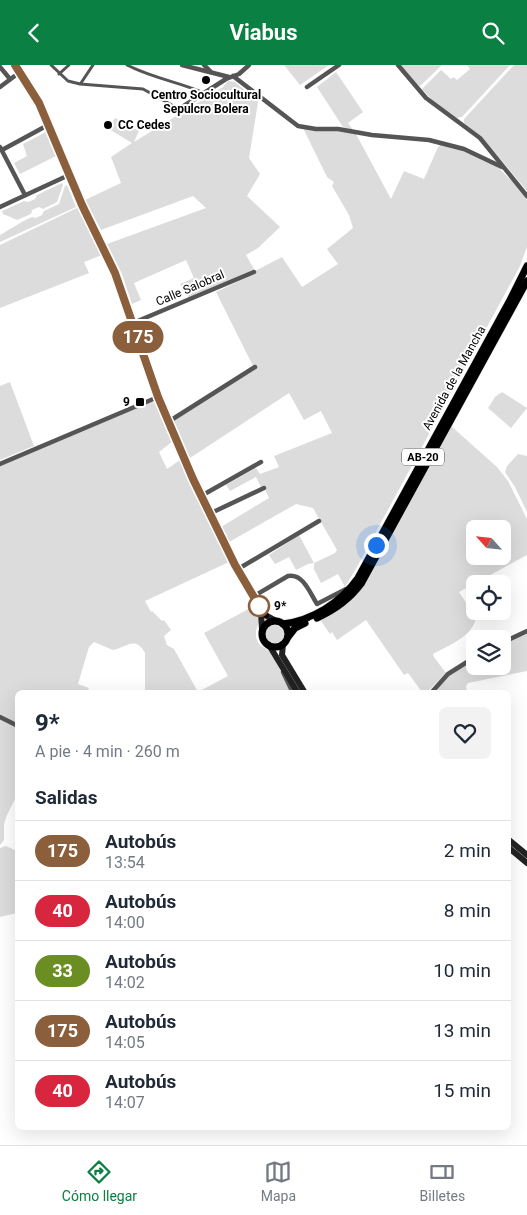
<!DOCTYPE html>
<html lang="es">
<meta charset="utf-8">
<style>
body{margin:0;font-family:Roboto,sans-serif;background:#f2f2f3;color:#1f2937;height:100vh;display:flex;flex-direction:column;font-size:19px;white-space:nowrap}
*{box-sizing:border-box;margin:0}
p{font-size:16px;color:#747a83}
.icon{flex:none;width:28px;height:28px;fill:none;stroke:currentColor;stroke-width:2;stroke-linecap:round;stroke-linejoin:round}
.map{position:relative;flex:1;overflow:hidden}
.panel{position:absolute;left:15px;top:625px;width:496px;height:440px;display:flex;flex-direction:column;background:#fff;border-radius:8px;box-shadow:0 5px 20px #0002}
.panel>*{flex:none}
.badge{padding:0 10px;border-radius:16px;font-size:18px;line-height:32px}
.needle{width:32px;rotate:297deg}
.tools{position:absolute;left:466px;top:455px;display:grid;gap:10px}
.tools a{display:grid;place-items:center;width:45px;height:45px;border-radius:8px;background:#fff;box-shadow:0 5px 20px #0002;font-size:25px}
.you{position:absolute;width:25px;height:25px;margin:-12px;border:4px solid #fff;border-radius:50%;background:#1a73e8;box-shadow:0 0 0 8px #1a73e833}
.map>.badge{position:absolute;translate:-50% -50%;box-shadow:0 0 0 2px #fff}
h2{padding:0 20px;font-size:19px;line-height:45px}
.round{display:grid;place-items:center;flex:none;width:52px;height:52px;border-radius:8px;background:#f2f2f3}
.head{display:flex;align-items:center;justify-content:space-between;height:85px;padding:0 20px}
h1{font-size:24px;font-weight:700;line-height:38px}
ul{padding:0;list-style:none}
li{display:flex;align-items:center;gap:15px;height:60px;padding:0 20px;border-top:1px solid #e0e1e3}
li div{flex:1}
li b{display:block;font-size:19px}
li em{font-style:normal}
li .badge{min-width:55px;font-weight:700;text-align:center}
header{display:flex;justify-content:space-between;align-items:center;height:65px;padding:0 20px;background:#0b8043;color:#fff;font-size:22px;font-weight:700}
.dock{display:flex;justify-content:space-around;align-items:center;height:70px;border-top:1px solid #e0e1e3;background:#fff;font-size:14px;color:#747a83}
.dock a{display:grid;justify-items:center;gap:2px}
.dock .on{color:#0b8043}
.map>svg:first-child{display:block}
.green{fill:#dcdcdc;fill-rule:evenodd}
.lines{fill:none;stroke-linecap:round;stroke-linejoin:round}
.primary-casing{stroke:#dbdbdb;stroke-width:8}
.pedestrian{stroke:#555;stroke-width:3}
.minor{stroke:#555;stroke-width:4.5}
.secondary{stroke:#222;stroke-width:6}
.primary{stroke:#000;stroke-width:7}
.line-casing{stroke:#fff;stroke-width:11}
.line{stroke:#8b5e3c;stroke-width:8}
.walk{stroke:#000;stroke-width:5;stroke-dasharray:0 9}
.poi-dot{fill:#000;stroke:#fff;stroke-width:2}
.stop-dot{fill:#fff;stroke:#8b5e3c;stroke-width:2.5}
.labels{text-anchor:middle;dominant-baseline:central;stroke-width:4;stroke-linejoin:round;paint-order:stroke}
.shield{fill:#fff;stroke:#4c4c4c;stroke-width:1}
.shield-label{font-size:11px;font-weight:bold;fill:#000}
.poi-label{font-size:12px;font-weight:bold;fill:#000;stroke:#fff}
.street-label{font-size:12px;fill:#000;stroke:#fff}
.stop-label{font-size:12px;font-weight:bold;fill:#000;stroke:#fff;text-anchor:start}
</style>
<header><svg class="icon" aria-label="back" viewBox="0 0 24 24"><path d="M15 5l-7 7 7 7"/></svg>Viabus<svg class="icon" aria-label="search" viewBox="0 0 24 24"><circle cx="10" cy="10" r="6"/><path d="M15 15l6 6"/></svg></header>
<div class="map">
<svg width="527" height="1080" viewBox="0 0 527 1080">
<rect width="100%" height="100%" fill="#fff"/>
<g class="green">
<polygon points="284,0 329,0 300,20"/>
<polygon points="401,0 442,0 420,21 418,20"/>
<polygon points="467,0 510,0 462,52 456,53 434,37 422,24 441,5 451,14 454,12 457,15 470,4"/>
<polygon points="514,0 527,0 527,126 482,72 464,58 464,54"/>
<polygon points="336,7 363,47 348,58 353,65 343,62 317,22"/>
<polygon points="228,16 235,17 258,37 249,93 260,109 247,131 280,162 258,183 246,190 255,206 282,192 302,222 338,199 327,184 353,163 349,150 332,121 334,117 327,112 303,63 337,64 356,69 391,134 404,106 424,114 438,82 442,79 463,84 498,102 527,132 527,182 520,201 358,500 345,522 338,509 321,518 314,504 314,498 308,499 296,505 289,492 275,499 269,490 299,470 314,498 335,488 337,485 313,443 296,439 229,477 221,462 269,433 264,422 261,422 256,412 230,426 226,420 256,403 260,409 279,402 274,391 332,368 321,346 304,355 289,328 190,393 173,356 254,303 216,227 256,208 189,233 180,219 194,213 186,195 134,218 141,235 132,239 122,209 107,179 206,143 193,131 101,165 85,135 121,118 111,92 132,78 109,64 115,53 139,66 134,77 223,22"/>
<polygon points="46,67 56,91 20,109 14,98 27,91 23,79"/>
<polygon points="62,118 63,120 57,137 43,144 39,142 32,145 31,149 17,155 3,149 2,146 24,136 28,137 35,134 37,130"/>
<path d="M67 120 76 142 0 177V170C11 164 20 157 32 152L36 153 42 150 44 146 59 139 65 121Z"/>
<polygon points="79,142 102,190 84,197 89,208 0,243 0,180"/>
<polygon points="10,317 34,381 0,395 0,321"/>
<polygon points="502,327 527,343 511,363 488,343 495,332"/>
<path d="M155 337 157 338 173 376 159 387 167 404 180 395 229 497 145 536 151 547 152 546 162 556 164 555 171 565 164 571 167 580 174 584 198 627 228 611 204 568 254 541C266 559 252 561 257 575 259 581 264 582 268 585 279 595 283 615 291 627H145V588C135 570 126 583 113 585L94 577 89 582 78 619 89 623 87 627 18 628 17 660 0 650V401L148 338Z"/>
<path d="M451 361 497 402 508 416 527 454V490L459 527 476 553C472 572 449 580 433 589L434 592 446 608 427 627H422L408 608 404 610 366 555 337 575 332 567 330 569 321 556 342 542ZM475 464H502V491H475Z"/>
<polygon points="518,389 527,391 527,447 515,422 505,407 507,401"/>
<circle cx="275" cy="569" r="11"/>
<polygon points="527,567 527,606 468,618 466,621 467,627 432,628 450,609 475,594 475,601 502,601 503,580"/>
<polygon points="0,653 18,663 17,730 7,750 4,759 4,775 0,780"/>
<polygon points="6,781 17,786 17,848 0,852 0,783"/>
</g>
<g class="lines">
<defs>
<g id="primary">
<path d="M317 553C335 545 349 535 361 519L527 216"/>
<circle cx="275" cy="569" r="13"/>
<path d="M283 559C313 555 340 538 358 513L509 237 527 201"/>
<polyline points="288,572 295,563 305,558"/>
</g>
</defs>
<use href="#primary" class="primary-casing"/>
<g class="pedestrian">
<polyline points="51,0 68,16 80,19 143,24 179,44"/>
<path d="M127 0C152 13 179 17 204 28"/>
<polyline points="59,9 69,0"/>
<polyline points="81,18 93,0"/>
</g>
<g class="minor">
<polyline points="182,0 229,12"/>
<polyline points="204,0 211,7"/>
<polyline points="398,0 426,33 480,73 527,131"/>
<polyline points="0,2 10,14"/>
<polyline points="233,11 298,61 316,64 338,64 372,70 429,75 464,84 502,102"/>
<polyline points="0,22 20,7"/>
<polyline points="307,22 339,0"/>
<polyline points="179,44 226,14 239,9 249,0"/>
<polyline points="0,82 25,130"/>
<polyline points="2,85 48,60"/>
<polyline points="0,142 69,110"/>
<polyline points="133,258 254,207"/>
<polyline points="168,357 255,302"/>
<polyline points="0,399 158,332"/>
<polyline points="201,431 261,397"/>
<polyline points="209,449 264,423"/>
<polyline points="238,504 319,456"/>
<path d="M254 531 288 511C303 508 310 528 317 539L346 524"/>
<polyline points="502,578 527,566"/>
<polyline points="283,607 293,628"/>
<polyline points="431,628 448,609 475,592"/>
<polyline points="0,652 18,661"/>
</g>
<g class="secondary">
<polyline points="15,0 39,38 82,140 115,208 158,332 193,414 235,500 261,544 265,550 276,556"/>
<polyline points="261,546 262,565"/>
<polyline points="283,579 282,590 305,628"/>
<polyline points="269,580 298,628"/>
<polyline points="509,775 527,790"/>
<polyline points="509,783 527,798"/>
</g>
<use href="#primary" class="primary"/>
</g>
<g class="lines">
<defs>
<polyline id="line" points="15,0 39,38 82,140 115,208 158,332 193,414 235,500 261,544"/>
</defs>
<use href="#line" class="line-casing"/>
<use href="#line" class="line"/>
<path class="walk" d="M259 541 258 538C263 549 272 557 283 559 302 562 339 537 350 524 361 511 368 495 376 480"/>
</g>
<g class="poi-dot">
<circle cx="206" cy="15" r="5"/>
<circle cx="108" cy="60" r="5"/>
<rect x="135" y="332" width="10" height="10" rx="2.5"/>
</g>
<circle class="stop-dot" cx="259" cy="541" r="10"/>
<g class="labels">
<rect class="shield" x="402" y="383.5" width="42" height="17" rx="4"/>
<g class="shield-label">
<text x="423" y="392">AB-20</text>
</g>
<g class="poi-label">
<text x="206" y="30">Centro Sociocultural<tspan x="206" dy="14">Sepulcro Bolera</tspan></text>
<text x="118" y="60" text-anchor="start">CC Cedes</text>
<text x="130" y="337" text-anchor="end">9</text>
</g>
<g class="street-label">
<text transform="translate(190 223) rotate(-23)">Calle Salobral</text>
<text transform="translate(454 313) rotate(-61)">Avenida de la Mancha</text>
</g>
<g class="stop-label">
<text x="274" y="541">9*</text>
</g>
</g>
</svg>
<div class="tools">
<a><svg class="needle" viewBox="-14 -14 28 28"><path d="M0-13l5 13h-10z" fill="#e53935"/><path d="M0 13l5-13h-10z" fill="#747a83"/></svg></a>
<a><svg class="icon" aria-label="locate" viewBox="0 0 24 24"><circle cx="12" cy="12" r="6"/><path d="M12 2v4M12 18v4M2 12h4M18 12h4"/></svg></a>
<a><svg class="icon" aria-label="layers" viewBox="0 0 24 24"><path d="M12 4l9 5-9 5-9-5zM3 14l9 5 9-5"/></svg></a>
</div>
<div class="you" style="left:376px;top:480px"></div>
<b class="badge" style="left:138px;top:272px;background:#8b5e3c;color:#fff">175</b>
<section class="panel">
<div class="head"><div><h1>9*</h1><p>A pie · 4 min · 260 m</p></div><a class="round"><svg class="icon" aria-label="heart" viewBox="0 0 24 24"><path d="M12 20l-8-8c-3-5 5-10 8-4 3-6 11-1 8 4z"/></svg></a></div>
<h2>Salidas</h2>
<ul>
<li><span class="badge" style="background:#8b5e3c;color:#fff">175</span><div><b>Autobús</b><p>13:54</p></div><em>2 min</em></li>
<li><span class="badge" style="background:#d7263d;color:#fff">40</span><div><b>Autobús</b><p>14:00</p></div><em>8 min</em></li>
<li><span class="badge" style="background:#6b8e23;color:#fff">33</span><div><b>Autobús</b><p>14:02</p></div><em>10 min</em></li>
<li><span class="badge" style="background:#8b5e3c;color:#fff">175</span><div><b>Autobús</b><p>14:05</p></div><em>13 min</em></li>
<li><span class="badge" style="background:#d7263d;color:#fff">40</span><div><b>Autobús</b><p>14:07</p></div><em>15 min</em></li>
</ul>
</section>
</div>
<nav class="dock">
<a class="on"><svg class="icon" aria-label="directions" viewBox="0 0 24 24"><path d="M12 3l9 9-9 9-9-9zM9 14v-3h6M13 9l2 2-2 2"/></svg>Cómo llegar</a>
<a><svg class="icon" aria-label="map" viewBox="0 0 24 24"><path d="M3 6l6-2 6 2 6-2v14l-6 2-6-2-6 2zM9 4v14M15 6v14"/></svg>Mapa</a>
<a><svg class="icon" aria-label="tickets" viewBox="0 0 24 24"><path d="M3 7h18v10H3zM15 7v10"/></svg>Billetes</a>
</nav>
